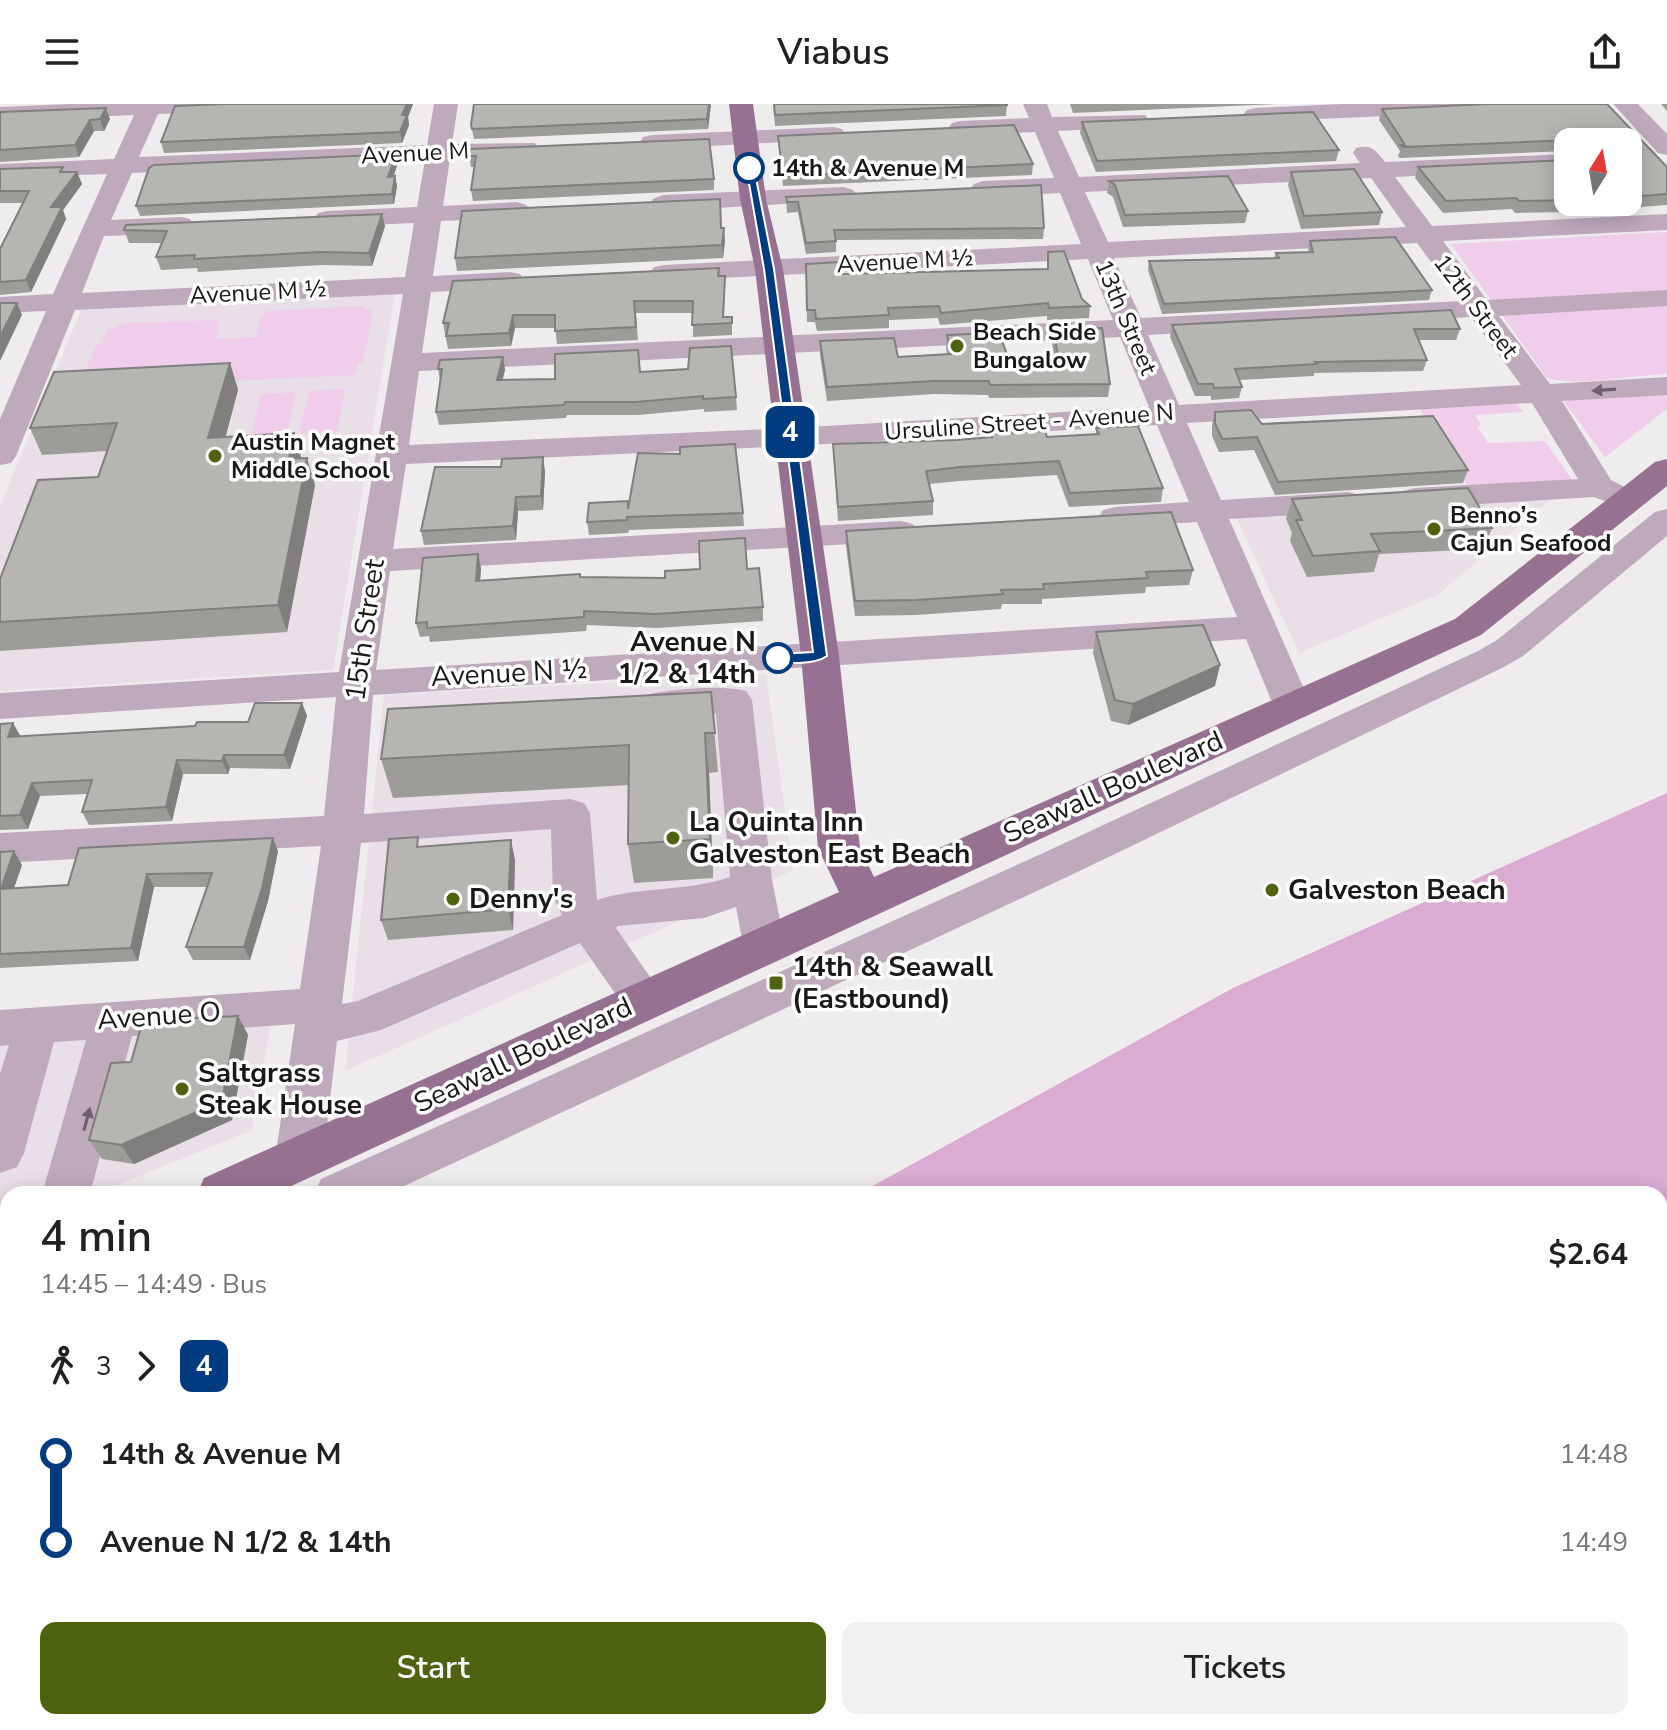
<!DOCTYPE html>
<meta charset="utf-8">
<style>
body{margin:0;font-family:"Nunito Sans",sans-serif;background:#f2f2f2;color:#202124;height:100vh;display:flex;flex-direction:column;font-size:30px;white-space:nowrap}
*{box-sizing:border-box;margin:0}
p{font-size:26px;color:#757577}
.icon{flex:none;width:44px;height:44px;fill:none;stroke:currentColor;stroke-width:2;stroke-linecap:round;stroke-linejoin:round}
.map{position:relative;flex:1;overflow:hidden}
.sheet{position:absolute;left:0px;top:1082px;width:1668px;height:544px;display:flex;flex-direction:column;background:#fff;border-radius:24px 24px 0 0;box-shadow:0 4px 20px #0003}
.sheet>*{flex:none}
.badge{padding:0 16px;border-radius:12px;font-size:28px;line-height:52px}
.needle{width:52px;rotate:11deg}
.fabs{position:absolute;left:1554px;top:24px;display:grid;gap:16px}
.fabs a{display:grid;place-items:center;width:88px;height:88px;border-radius:16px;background:#fff;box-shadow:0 4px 20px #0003;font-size:40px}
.map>.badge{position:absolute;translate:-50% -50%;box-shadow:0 0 0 4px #fff}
.legs{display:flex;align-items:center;gap:12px;height:88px;padding:0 40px;font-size:26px}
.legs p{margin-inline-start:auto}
.summary{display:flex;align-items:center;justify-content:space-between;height:136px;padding:0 40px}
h1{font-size:44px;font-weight:600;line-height:60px}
.action{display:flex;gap:16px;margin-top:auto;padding:16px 40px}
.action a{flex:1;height:92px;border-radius:16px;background:#4d630f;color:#fff;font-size:32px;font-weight:600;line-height:92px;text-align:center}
.action a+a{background:#f2f2f2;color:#202124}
ul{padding:0 40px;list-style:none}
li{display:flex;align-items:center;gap:28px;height:88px;font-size:30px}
li i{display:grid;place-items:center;width:12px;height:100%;margin:0 10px;background:currentColor}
li i::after{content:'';width:20px;height:20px;margin:-10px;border:6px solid;border-radius:50%;background:#fff}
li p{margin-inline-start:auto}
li:first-child i{background:linear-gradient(#0000 50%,currentColor 0)}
li:last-child i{background:linear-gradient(currentColor 50%,#0000 0)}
header{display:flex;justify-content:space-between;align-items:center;height:104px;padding:0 40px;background:#fff;font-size:36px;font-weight:600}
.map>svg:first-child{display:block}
.built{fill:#e9dfe7}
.green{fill:#f0cdea}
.water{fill:#dbabd3}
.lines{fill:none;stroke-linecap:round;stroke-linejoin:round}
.minor{fill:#bfaabc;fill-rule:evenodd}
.major{fill:#977191;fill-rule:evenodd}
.wall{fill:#9c9d99}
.shaded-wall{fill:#7f7f7d}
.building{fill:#b5b6b2;stroke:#7f7f7d;stroke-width:2}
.oneway{fill:#6c616a}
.line-1{fill:#003b80;stroke:#fff;stroke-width:2}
.stop-1-dot{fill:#fff;stroke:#003b80;stroke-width:4}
.poi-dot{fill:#4d630f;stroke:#fff;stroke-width:3}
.labels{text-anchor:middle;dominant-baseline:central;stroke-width:7;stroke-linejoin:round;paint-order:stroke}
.far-street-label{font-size:24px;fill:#1a1819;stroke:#fff}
.far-stop-label{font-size:24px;font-weight:bold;fill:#1a1819;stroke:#fff;text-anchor:start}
.far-poi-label{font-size:24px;font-weight:bold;fill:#1a1819;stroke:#fff;text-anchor:start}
.street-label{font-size:28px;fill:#1a1819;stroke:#fff}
.stop-label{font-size:28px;font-weight:bold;fill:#1a1819;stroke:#fff;text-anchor:end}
.poi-label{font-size:28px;font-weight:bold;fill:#1a1819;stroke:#fff;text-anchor:start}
</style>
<header><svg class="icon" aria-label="menu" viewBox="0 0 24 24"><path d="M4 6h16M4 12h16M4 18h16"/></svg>Viabus<svg class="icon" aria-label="share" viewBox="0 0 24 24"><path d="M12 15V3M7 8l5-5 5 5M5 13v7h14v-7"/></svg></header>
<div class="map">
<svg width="1667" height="1626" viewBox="0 0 1667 1626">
<rect width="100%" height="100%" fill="#efecee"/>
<g class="built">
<polygon points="395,190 333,566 0,587 0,402 82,204"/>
<polygon points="1555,391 1439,490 1299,549 1235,411"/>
<polygon points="766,570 793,766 345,967 384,591"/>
<polygon points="271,920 252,1026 96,1090 8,1090 8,1126 0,1129 0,940"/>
</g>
<g class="green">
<path d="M1667 128V270C1635 271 1576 283 1547 274L1451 140Z"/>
<polygon points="361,202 373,208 363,259 358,259 355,271 79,284 96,240 102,240 107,227 123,219 219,216 217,235 257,233 258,218 266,207"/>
<polygon points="345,285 337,328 299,330 309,287"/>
<polygon points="296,288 287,331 251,333 261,290"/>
<polygon points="1667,290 1667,305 1605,353 1565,299 1567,296"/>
<polygon points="1517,300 1523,308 1475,311 1481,321 1477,322 1488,339 1545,337 1575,380 1470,386 1420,305"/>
</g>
<polygon class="water" points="1667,689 1667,1626 0,1626 0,1564 8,1560 8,1618 1660,1618 1660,1090 858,1090 1233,884"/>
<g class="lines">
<g class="minor">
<path d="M70 0H251L247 5 239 7 158 10 139 53 427 41 434 0H458L452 40 535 39 538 44 535 49 526 51 450 55 443 102 517 98 526 101 530 106 526 111 517 114 441 117 433 172 510 168 520 170 524 176 520 182 510 184 431 188 422 249 1113 216 1088 155 664 177 654 175 650 169 654 163 664 161 1081 140 1060 89 983 93 974 90 970 85 974 80 983 77 1054 74 1035 28 960 31 952 29 948 24 952 19 960 17 1029 14 1023 0H1047L1052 13 1145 11 1149 16 1145 21 1137 23 1058 27 1079 73 1360 59 1353 49 1356 44C1372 40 1376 47 1385 58L1568 50V64L1395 73 1432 122 1667 110V126L1443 137 1487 196 1667 186V202L1499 212 1550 280 1667 273V291L1562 297 1611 376 1629 385 1634 392 1629 399 1618 402 1594 393 1414 404 1403 401 1398 394 1403 387 1414 384 1578 375 1532 299 1187 319 1221 396 1348 388 1360 391 1364 398 1360 405 1348 408 1229 415 1312 603 1306 612 1293 616 1280 612 1274 603 1246 535 373 591 364 710 570 695 584 699 590 709 597 796C640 782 687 788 730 773L716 610 654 614 641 610 635 601 641 592C668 585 720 580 746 587L752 596 772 776 785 841 779 853 764 858 749 853 743 841 736 803 704 814 618 822 616 824 666 896 660 908 644 914 628 908 580 839 381 926 337 937 323 1055 316 1070 299 1076 282 1070 275 1055 295 920 132 932 90 1090H42L86 936 54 938 24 1049 17 1063 0 1069V970L9 941 0 942V906L300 885 321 742 0 759V729L324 712 336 593 0 615V589L339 568 403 190 75 206 16 352 11 359 0 361V315L46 207 0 209V193L53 190 107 70 0 74V60L114 55 134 11 0 17V3ZM425 56 417 103 327 107 318 109 314 115 318 121 327 123 414 119 405 173 82 189 104 132 181 129 190 127 194 121 190 115 181 113 111 116 132 69ZM1371 74 1406 123 1108 138 1085 88ZM1417 139 1460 197 1141 214 1114 154ZM1471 213 1521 281 1179 301 1148 231ZM1120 233 1149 303 791 324 409 341 419 267ZM1157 321 1189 398 1115 403 1103 406 1099 413 1103 420 1115 423 1197 418 1237 513 376 566 390 467 901 437 913 434 918 427 913 420 901 417 393 445 406 360 791 342ZM551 725 553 792 562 811 358 897 342 900 361 739Z"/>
<polygon points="1343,0 1514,0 1510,5 1502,7 1255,18 1247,16 1243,11 1247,6 1255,4"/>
<polygon points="1613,0 1638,0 1667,30 1667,51 1658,49"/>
<polygon points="833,23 842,25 845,30 842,35 652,45 643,43 640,38 643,33 652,31"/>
<polygon points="844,83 853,86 857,91 853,96 663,107 654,104 650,99 654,94 663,91"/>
<polygon points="1667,405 1667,432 1523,552 1504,563 1069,772 387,1090 314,1090 321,1075 1041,750 1478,547 1497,536 1655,408"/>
<polygon points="8,1219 8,1268 0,1272 0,1222"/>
</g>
<g class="major">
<polygon points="729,0 753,0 766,95 783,165 839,552 860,744 874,773 1455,515 1655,358 1667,355 1667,382 1481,531 274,1090 197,1090 204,1074 839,788 818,744 801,552 755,165 740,95"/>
<polygon points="8,1164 8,1213 0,1217 0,1167"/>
</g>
</g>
<g class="wall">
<polygon points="223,0 413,0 408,13 409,21 402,39 164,49 161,38"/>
<polygon points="474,0 711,0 708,25 474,35 471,21"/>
<polygon points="773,0 1007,0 1007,1 1006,12 775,22"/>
<polygon points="1070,0 1276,0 1073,9"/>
<polygon points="1486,0 1607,0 1667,63 1667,101 1570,108 1515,109 1512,105 1443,109 1415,74 1418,63 1568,56 1568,98 1628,98 1628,38 1568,38 1568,47 1400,54 1398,52 1400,47 1379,16 1382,5"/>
<polygon points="1661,0 1667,0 1667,7"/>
<polygon points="0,8 110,15 104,27 94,27 79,53 0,58"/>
<polygon points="1082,18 1339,46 1336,57 1096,68 1080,29"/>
<polygon points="778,32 1033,60 1032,71 783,82"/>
<polygon points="470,45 714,75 714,86 473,97 471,86 474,63 471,63 469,52"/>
<polygon points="396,50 398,59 393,73 395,72 397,82 394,100 140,112 136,102"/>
<polygon points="0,65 77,68 82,80 63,106 66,115 31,188 0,191 0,145 23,99 0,99"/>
<polygon points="1291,68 1382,108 1379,121 1301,125 1288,81"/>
<polygon points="1109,77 1248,107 1245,119 1123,123 1113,93 1107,89"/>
<polygon points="786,93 1044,124 1043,135 836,136 836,148 806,150 798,108 787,109"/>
<polygon points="385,122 372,162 323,161 198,168 197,164 161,166 156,153 162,139 129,139 124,126"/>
<polygon points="721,124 725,136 723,154 457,167 455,154"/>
<polygon points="1310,137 1432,186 1429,196 1162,210 1148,166 1149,157 1274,154 1276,149 1308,148"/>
<polygon points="1048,148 1082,195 1090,202 1089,214 1047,216 1047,212 940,221 938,214 889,216 889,224 817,227 815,218 807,218 806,160 842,170 1047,165"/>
<polygon points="719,164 720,172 725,172 724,213 732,213 732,231 693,233 693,209 636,209 638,236 557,240 555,224 515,224 511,242 448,245 443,219"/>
<polygon points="1172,221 1460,225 1456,236 1419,236 1427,256 1423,267 1314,269 1314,272 1239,276 1242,283 1239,294 1211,296 1211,292 1195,292 1170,233"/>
<polygon points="1053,226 1110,280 1108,293 989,294 988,291 934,290 827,297 820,251 820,237 898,253 947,250 946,244 947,231 1008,253 1054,251 1052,239"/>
<polygon points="503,253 505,266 502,276 555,275 640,268 736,293 737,306 704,308 704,305 638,311 567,311 566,314 439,321 436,308 440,277 438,265"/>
<polygon points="230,259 238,286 225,333 302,354 315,381 287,528 0,547 0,475 98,373 107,347 42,351 30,324"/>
<polygon points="1215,308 1262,320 1468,366 1463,379 1275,391 1254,346 1219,348 1212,332 1212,321"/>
<polygon points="1096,324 1163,384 1161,398 1069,403 1057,371 959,377 929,380 933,397 933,411 838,417 833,340 957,336 991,333 991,330 1047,333 1096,330"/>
<polygon points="545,367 543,406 518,407 516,436 424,441 421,427"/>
<polygon points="1292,395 1492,424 1484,445 1379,450 1374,468 1307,473 1290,437 1292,429 1286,415"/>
<polygon points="589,399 743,409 744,422 629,426 628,429 589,431 587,418"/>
<polygon points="846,427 1193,466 1189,481 1146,483 1145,489 1042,495 1042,500 1002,500 1001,505 916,511 855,512 846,442"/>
<polygon points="481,464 480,477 580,470 580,473 665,474 747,465 763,503 763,517 657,524 587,521 586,527 430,538 429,532 420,533 416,519"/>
<polygon points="1096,528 1215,582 1128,621 1111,617 1093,549"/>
<polygon points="711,588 718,668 709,669 713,774 634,779 628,740 629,681 393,694 381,655"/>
<polygon points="302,599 307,612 290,665 230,664 228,670 183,670 172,717 89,721 82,708 87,690 40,692 28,725 0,726 0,620 13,619 20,632 125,627 248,618"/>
<polygon points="421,743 515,756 513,826 388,836 381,816"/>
<polygon points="278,747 268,797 250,856 193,856 186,843 207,783 154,783 138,857 0,864 0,748 22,761 14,784 68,781"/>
<polygon points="238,912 248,931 232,1016 134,1060 102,1055 89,1036 131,958"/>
</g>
<g class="shaded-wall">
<polygon points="407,0 413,0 408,13 409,21 402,39 400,28 402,11"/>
<polygon points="709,0 711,0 708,25 707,15"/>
<polygon points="106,4 110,15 104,27 100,15"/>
<polygon points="90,16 94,27 79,53 75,41"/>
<polygon points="396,50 398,59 390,83 388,73"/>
<polygon points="77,68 82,80 63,106 66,115 31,188 26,176 51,103"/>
<polygon points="395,72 397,82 394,100 392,90"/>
<polygon points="382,110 385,122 372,162 369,149"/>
<polygon points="724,124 725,136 723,154 722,141"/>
<polygon points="17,199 22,211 0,257 0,233"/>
<polygon points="513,211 515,224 511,242 509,229"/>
<polygon points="503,253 505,266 499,289 497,276"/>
<polygon points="230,259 238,286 218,361 208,334"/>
<polygon points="294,329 302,356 289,355"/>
<polygon points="543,353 545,367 543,406 541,392"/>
<polygon points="307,354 315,381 287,528 278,501"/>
<polygon points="516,393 518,407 516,436 513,422"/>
<polygon points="478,450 481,464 479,491 476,477"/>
<polygon points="1220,561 1215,582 1128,621 1133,600"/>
<polygon points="302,599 307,612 290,665 284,651"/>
<polygon points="13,619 21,633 8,633"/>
<polygon points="705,629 709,669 713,774 710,735"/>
<polygon points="224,651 230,664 228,670 222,657"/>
<polygon points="177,656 183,670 172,717 166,703"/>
<polygon points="32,679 40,692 28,725 20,711"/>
<polygon points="273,734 278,747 268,797 250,856 244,843"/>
<polygon points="511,736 515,756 513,826 508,805"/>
<polygon points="14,747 22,761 9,798 1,785"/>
<polygon points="147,770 154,783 138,857 131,844"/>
<polygon points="238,912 248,931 232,1016 134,1060 121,1041"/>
</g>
<g class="building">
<polygon points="223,0 407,0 402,11 407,11 400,28 161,38 175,2"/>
<polygon points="474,0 709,0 707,15 472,25 471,21"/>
<polygon points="774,0 1007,0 1007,1 775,11"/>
<polygon points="1486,0 1607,0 1667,63 1667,90 1628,93 1628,38 1574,38 1572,36 1403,43 1401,41 1405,41 1382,5"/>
<polygon points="106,4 100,15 90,16 75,41 0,46 0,8"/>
<polygon points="1313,8 1339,46 1097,57 1082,18"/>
<polygon points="1014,21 1033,60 783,72 778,32"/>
<polygon points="709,35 714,75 471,86 476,52 469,52 470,45"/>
<polygon points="396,50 388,73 395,72 392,90 136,102 149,64 154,61"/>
<polygon points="1568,56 1568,96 1519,97 1516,94 1446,97 1418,63"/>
<polygon points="63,63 60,68 77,68 51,103 62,103 26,176 0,178 0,145 29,87 0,87 0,65"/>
<polygon points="1354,65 1382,108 1304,112 1291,68"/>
<polygon points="1228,72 1248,107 1125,111 1115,81 1109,77"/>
<polygon points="1041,81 1044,124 834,126 836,137 806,139 798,98 787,98 786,93"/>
<polygon points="720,95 721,124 724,124 722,141 455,154 462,107"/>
<polygon points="382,110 369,149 319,148 194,155 195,151 156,153 167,127 124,126 126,121"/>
<polygon points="1395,133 1432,186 1164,200 1149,157 1279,154 1276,149 1313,148 1310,137"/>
<polygon points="1064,147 1082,195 1090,202 1049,204 1048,199 941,209 939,202 888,204 889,211 816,215 815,206 807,206 806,160 840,158 842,170 1048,165 1048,148"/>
<polygon points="719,164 718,172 725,172 723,213 732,213 732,219 692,221 693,197 634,197 636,223 555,227 555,211 513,211 509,229 446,232 449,219 443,219 453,177"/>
<polygon points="0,199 17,199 0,233"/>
<polygon points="1451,206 1460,225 1414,225 1427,256 1315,258 1317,260 1235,265 1242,283 1214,284 1213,280 1198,280 1172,221"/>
<polygon points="1102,224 1110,280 990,281 989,277 934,277 827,283 820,237 894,234 898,253 951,250 947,231 999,229 1008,253 1058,251 1053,226"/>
<polygon points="731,242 736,293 703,295 703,292 636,298 565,298 564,301 436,308 442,265 438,265 440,256 503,253 497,276 555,275 555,250 638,246 640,268 688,265 690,244"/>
<polygon points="230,259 208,334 294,329 289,355 307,354 278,501 0,518 0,475 38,376 98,373 117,319 30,324 54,268"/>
<polygon points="1251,306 1262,320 1433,312 1468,366 1278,378 1257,333 1222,335 1215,319 1215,308"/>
<polygon points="1138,322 1163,384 1070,389 1059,357 960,363 926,367 933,397 838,403 833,340 957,336 992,333 991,330 1045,327 1047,333 1099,330 1096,324"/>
<polygon points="735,340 743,409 627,413 627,416 587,418 589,399 628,397 628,405 638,349 680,350 680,343"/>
<polygon points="543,353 541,392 516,393 513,422 421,427 435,363 501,363 502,355"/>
<polygon points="1468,384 1492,424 1371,430 1380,447 1313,452 1296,416 1302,416 1292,395"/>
<polygon points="1171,408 1193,466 1146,468 1148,474 1043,480 1044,485 1001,486 1003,490 917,496 855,497 846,427"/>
<polygon points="745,434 747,465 759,464 763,503 656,510 584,507 584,513 427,524 427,518 416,519 423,454 478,450 476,477 580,470 580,473 665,474 665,467 700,465 699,437"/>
<polygon points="1203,521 1220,561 1133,600 1115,596 1096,528"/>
<polygon points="711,588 715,629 705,629 710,735 628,740 629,641 381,655 388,605"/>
<polygon points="255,599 302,599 284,651 224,651 222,657 177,656 166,703 82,708 92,676 32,679 20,711 0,712 0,620 13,619 8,633 195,622 197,618 248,618"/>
<polygon points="418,733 417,743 511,736 508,805 381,816 389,735"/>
<polygon points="273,734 262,784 244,843 186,843 212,769 147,770 131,844 0,850 0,748 14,747 1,785 68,781 79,744"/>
<polygon points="238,912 222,997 121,1041 89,1036 111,959 131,958 143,916"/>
</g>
<defs><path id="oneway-solid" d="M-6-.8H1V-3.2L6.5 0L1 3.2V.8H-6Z" transform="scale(2)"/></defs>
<g class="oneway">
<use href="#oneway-solid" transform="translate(1604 286) rotate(176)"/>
<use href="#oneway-solid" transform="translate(87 1015) rotate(-75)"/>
</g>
<path class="line-1" d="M746 62 754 64 774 165 827 552C816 560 782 562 772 554L778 550 813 548 764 165Z"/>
<g class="stop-1-dot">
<circle cx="749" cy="64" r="14"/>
<circle cx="778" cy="554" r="14"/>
</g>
<g class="poi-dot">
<circle cx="957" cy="242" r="8"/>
<circle cx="215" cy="352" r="8"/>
<circle cx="1434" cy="425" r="8"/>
<circle cx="673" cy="734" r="8"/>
<circle cx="1272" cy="786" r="8"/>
<circle cx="453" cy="795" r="8"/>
<rect x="768" y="871" width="16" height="16" rx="4"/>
<circle cx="182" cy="985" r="8"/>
</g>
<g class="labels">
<g class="far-street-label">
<text transform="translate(415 49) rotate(-3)">Avenue M</text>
<text transform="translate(905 157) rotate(-3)">Avenue M ½</text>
<text transform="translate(258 188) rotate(-3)">Avenue M ½</text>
<text transform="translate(1476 202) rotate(53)">12th Street</text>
<text transform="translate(1126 213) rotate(67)">13th Street</text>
<text transform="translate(1029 318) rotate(-4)">Ursuline Street - Avenue N</text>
</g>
<g class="far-stop-label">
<text x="771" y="64">14th &amp; Avenue M</text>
</g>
<g class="far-poi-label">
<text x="973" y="228">Beach Side<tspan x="973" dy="28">Bungalow</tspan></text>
<text x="231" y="338">Austin Magnet<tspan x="231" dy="28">Middle School</tspan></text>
<text x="1450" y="411">Benno’s<tspan x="1450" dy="28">Cajun Seafood</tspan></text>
</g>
<g class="street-label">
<text transform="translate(365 526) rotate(-82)">15th Street</text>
<text transform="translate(509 569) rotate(-3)">Avenue N ½</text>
<text transform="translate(1113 683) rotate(-24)">Seawall Boulevard</text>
<text transform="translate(159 912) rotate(-4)">Avenue O</text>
<text transform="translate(523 951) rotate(-25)">Seawall Boulevard</text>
</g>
<g class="stop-label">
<text x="756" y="538">Avenue N<tspan x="756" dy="32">1/2 &amp; 14th</tspan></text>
</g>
<g class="poi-label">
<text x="689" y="718">La Quinta Inn<tspan x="689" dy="32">Galveston East Beach</tspan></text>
<text x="1288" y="786">Galveston Beach</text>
<text x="469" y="795">Denny's</text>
<text x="792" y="863">14th &amp; Seawall<tspan x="792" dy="32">(Eastbound)</tspan></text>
<text x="198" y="969">Saltgrass<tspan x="198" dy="32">Steak House</tspan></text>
</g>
</g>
</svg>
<div class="fabs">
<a><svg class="needle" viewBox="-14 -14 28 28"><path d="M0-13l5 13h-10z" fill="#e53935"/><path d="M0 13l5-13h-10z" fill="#757577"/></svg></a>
</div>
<b class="badge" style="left:790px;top:328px;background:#003b80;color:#fff">4</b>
<section class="sheet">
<div class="summary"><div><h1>4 min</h1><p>14:45 – 14:49 · Bus</p></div><b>$2.64</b></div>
<div class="legs"><svg class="icon" aria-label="walk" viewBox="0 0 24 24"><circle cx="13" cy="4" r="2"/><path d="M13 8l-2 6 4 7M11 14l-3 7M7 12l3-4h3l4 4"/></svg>3<svg class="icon" aria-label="forward" viewBox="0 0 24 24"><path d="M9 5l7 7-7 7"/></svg><b class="badge" style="background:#003b80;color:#fff">4</b></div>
<ul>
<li><i style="color:#003b80"></i><b>14th &amp; Avenue M</b><p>14:48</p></li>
<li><i style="color:#003b80"></i><b>Avenue N 1/2 &amp; 14th</b><p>14:49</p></li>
</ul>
<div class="action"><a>Start</a><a>Tickets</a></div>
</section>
</div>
